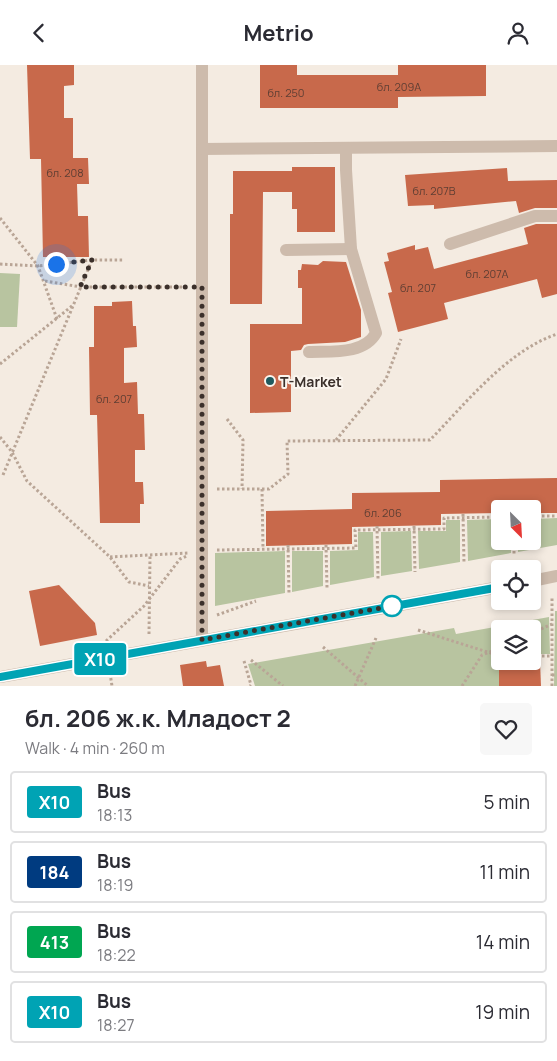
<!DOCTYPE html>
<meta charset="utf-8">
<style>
body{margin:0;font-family:Manrope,sans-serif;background:#f7f7f7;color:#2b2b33;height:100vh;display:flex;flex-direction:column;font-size:19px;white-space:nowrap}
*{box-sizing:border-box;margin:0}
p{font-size:16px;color:#7c7c81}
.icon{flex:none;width:28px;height:28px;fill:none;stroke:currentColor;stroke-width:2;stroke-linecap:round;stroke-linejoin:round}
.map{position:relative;height:621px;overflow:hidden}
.details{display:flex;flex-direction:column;background:#fff;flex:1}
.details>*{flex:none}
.badge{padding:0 10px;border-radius:4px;font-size:18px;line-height:32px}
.needle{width:32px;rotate:156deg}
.fabs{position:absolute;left:491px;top:435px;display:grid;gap:10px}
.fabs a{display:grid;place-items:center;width:50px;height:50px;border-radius:5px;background:#fff;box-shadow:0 2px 8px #0003;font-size:25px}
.you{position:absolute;width:25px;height:25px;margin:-12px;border:4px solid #fff;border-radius:50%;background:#1a73e8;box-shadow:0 0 0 8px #1a73e833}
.map>.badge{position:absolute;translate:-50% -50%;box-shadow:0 0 0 2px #fff}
.round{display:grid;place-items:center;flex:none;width:52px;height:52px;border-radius:5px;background:#f7f7f7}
.summary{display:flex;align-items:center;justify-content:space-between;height:85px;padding:0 25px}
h1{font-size:24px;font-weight:700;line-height:38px}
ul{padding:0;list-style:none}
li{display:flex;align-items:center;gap:15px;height:62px;margin:0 10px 8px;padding:0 15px;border:2px solid #e1e1e2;border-radius:5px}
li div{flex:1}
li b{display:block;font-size:19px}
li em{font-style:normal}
li .badge{min-width:55px;font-weight:700;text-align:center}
header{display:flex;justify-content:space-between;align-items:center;height:65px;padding:0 25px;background:#fff;font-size:22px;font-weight:700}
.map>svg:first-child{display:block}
.green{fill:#b8c4a0}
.building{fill:#c8694b}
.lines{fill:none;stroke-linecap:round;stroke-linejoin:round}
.path{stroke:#b9a596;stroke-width:3;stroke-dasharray:2.5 2.5;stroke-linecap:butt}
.minor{stroke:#cdbbac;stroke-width:12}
.line-casing{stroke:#fff;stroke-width:11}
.line{stroke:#00a3b4;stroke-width:8}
.walk{stroke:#3b302b;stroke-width:5;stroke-dasharray:0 9}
.poi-dot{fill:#1f5a5e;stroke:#fbf5ee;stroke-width:2}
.stop-dot{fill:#fff;stroke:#00a3b4;stroke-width:2.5}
.labels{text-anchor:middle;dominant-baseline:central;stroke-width:4;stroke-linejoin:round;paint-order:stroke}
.number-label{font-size:11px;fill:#5e3e33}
.poi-label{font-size:14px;font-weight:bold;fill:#3b302b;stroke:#fbf5ee;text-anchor:start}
</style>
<header><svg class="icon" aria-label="back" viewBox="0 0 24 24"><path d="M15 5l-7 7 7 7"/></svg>Metrio<svg class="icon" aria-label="person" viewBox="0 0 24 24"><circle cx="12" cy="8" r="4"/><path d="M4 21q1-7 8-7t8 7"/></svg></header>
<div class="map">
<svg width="557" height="621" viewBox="0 0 557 621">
<rect width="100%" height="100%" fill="#f4ebe1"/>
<g class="green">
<polygon points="0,208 20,209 17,262 0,262"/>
<polygon points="557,453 557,480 518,487 518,476 532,476 533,454"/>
<polygon points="500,454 500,476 511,476 511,488 468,496 467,455"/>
<polygon points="446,455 460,455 460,497 419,504 418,466 446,466"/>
<polygon points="411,466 412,506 381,511 381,467"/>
<polygon points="358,467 373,467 374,512 330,520 330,486 358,485"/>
<polygon points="285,486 285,528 215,541 215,488"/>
<polygon points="292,486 323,486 323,521 292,527"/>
<polygon points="555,546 557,546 557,621 554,621"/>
<polygon points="549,552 550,589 533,589 532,564 500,564 499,621 255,621 248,599 454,563 456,569"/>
</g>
<g class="building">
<polygon points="27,0 74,0 74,20 64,21 64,53 73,53 73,93 88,93 89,119 77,119 78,151 88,151 89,192 43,192 41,94 30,94"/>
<polygon points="260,0 297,0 297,10 398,10 398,0 486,0 486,31 398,32 398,43 260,43"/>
<polygon points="292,102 335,102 335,167 297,167 297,144 292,144 292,127 263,127 262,239 230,239 230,149 233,149 233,106 292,106"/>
<polygon points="507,103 508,116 557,115 557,143 535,143 519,148 516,136 434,144 434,140 408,141 405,110"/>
<polygon points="536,159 557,159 557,229 542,233 537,214 444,238 448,254 398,267 388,228 392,227 384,197 389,196 387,188 415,180 415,185 428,182 434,204 528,179 524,163"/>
<polygon points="323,196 346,197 361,245 361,272 345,277 308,279 304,280 301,285 291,286 291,347 250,348 250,259 302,259 302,223 298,223 298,205 301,205 302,199 318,200"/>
<polygon points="132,236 133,261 136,261 137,282 124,283 124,318 137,317 138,349 144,349 145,385 135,385 135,417 143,417 144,439 140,439 140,458 100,458 97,350 90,350 89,282 94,282 94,241 112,241 112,237"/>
<polygon points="557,413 557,448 532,448 532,444 500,444 500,448 441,449 441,460 352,462 352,479 266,481 266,446 352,444 352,428 440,427 440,415"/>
<polygon points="59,520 95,558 97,570 40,581 29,526"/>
<polygon points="206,596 207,602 220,600 224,621 183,621 180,600"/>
<polygon points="499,596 540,596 541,621 499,621"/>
</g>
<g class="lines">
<g class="path">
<polyline points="0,153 38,201 57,254"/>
<polyline points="0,199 38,201 92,195 124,195"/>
<polyline points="45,216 81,222 189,222"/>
<polyline points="0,299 72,241"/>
<polyline points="227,354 243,375 242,424"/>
<polyline points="0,372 12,387 27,416 110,492 129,517 149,521"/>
<polyline points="336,375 386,314 401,274"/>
<polyline points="3,410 92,195"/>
<path d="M217 424H269L288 409 287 376 430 375C466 338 507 286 557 269"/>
<polyline points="262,424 263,484"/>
<polyline points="463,449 464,498"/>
<polyline points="532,451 557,451"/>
<polyline points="377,461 378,514"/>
<polyline points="414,461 415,507"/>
<polyline points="514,476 514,489"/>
<polyline points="288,480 289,530"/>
<polyline points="326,480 327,523"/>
<polyline points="217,485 356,483 355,465 444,464 444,453 500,452"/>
<polyline points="110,492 188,488"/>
<polyline points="217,550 256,536"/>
<polyline points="418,565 500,591"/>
<polyline points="532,568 552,559"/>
<polyline points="149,569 150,491"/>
<polyline points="106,576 144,541 180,494 187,491"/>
<polyline points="323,582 368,621"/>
<polyline points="532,591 552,591"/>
<polyline points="251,595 283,621"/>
<polyline points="244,596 251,620 250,621"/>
<polyline points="110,608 112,621"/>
<polyline points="552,610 557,610"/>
<polyline points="355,621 376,573"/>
<polyline points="462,621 482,590 500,583"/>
<polyline points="552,621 552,533"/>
</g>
<g class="minor">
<polyline points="202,0 202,575"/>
<polyline points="202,84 557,81"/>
<polyline points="450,179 535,151 557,151"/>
<polyline points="286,185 351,184"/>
<path d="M309 287C331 286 364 290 376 268L351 184 346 105V83"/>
<polyline points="532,516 557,511"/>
<polyline points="0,612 500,522"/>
</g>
</g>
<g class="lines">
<defs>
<polyline id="line" points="0,612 500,522"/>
</defs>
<use href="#line" class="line-casing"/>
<use href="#line" class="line"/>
<polyline class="walk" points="56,199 92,195 80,222 202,222 202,575 392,541"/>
</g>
<circle class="poi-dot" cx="270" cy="316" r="5"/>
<circle class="stop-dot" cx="392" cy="541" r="10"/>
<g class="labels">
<g class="number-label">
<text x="399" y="21">бл. 209А</text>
<text x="286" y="27">бл. 250</text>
<text x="65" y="107">бл. 208</text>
<text x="434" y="125">бл. 207В</text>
<text x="487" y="208">бл. 207А</text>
<text x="418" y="222">бл. 207</text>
<text x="114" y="333">бл. 207</text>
<text x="383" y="447">бл. 206</text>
</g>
<g class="poi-label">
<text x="280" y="316">T-Market</text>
</g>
</g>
</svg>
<div class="fabs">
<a><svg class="needle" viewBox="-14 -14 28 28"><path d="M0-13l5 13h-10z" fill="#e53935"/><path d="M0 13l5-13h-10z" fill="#7c7c81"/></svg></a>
<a><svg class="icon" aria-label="locate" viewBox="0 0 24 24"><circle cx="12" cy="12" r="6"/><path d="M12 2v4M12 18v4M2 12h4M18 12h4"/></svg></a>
<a><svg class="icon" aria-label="layers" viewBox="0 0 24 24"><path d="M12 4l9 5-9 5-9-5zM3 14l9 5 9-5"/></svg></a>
</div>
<div class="you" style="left:56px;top:199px"></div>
<b class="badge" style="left:100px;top:594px;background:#00a3b4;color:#fff">Х10</b>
</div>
<section class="details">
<div class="summary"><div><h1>бл. 206 ж.к. Младост 2</h1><p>Walk · 4 min · 260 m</p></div><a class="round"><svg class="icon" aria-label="heart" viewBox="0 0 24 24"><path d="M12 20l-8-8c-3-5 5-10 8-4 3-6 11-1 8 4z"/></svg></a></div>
<ul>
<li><span class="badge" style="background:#00a3b4;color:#fff">Х10</span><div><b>Bus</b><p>18:13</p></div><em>5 min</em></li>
<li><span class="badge" style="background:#003b80;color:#fff">184</span><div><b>Bus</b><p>18:19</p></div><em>11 min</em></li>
<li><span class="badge" style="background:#00a651;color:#fff">413</span><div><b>Bus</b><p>18:22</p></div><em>14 min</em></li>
<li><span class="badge" style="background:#00a3b4;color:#fff">Х10</span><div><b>Bus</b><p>18:27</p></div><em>19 min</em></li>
</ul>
</section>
